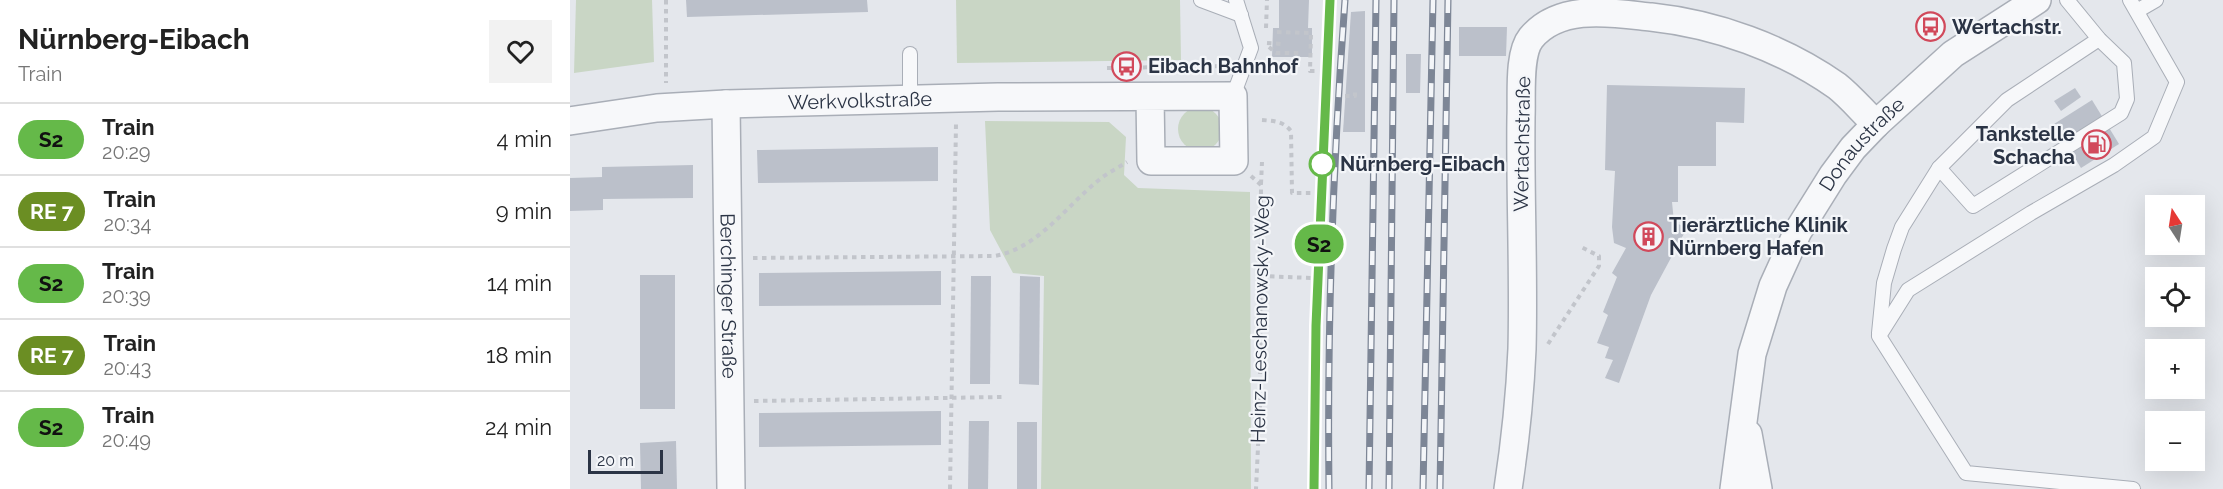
<!DOCTYPE html>
<meta charset="utf-8">
<style>
body{margin:0;font-family:Raleway,sans-serif;background:#f2f2f2;color:#222;height:100vh;display:flex;flex-direction:column;font-size:22px;white-space:nowrap}
*{box-sizing:border-box;margin:0}
p{font-size:20px;color:#767676}
.icon{flex:none;width:33px;height:33px;fill:none;stroke:currentColor;stroke-width:2;stroke-linecap:round;stroke-linejoin:round}
.map{position:relative;flex:1;overflow:hidden}
.sheet{display:flex;flex-direction:column;background:#fff;width:570px}
.sheet>*{flex:none}
.badge{padding:0 12px;border-radius:20px;font-size:21px;line-height:39px}
.needle{width:39px;rotate:348deg}
.tools{position:absolute;left:1575px;top:195px;display:grid;gap:12px}
.tools a{display:grid;place-items:center;width:60px;height:60px;border-radius:0px;background:#fff;box-shadow:0 6px 24px #0002;font-size:30px}
.scale{position:absolute;left:18px;bottom:15px;width:75px;box-sizing:border-box;padding-left:6px;border:3px solid #2b3445;border-top:0;font-size:16px;line-height:21px;white-space:nowrap;color:#2b3445;-webkit-text-stroke:4px #f4f6f9;paint-order:stroke}
.map>.badge{position:absolute;translate:-50% -50%;box-shadow:0 0 0 3px #fff}
.round{display:grid;place-items:center;flex:none;width:63px;height:63px;border-radius:0px;background:#f2f2f2}
.headline{display:flex;align-items:center;justify-content:space-between;height:102px;padding:0 18px}
h1{font-size:28px;font-weight:700;line-height:45px}
ul{padding:0;list-style:none}
li{display:flex;align-items:center;gap:18px;height:72px;padding:0 18px;border-top:2px solid #e0e0e0}
li div{flex:1}
li b{display:block;font-size:22px}
li em{font-style:normal}
li .badge{min-width:66px;font-weight:700;text-align:center}
main{display:flex;flex:1;min-height:0}
.map>svg:first-child{display:block}
.green{fill:#c9d6c5}
.building{fill:#bbc0ca}
.lines{fill:none;stroke-linecap:round;stroke-linejoin:round}
.lane-casing{stroke:#a9aeb7;stroke-width:16}
.street-casing{stroke:#a9aeb7;stroke-width:30}
.path{stroke:#c2c5cb;stroke-width:4;stroke-dasharray:4.5 4.5;stroke-linecap:butt}
.lane{stroke:#f7f8fa;stroke-width:14}
.street{stroke:#f7f8fa;stroke-width:27}
.rail-casing{stroke:#7d8696;stroke-width:7}
.rail{stroke:#f4f6f9;stroke-width:4.5;stroke-dasharray:14;stroke-linecap:butt}
.line-casing{stroke:#fff;stroke-width:14}
.line{stroke:#65b949;stroke-width:9}
.stop-dot{fill:#fff;stroke:#65b949;stroke-width:3}
.labels{text-anchor:middle;dominant-baseline:central;stroke-width:4.5;stroke-linejoin:round;paint-order:stroke}
.poi-label{font-size:20px;font-weight:bold;fill:#2b3445;stroke:#f4f6f9;text-anchor:start}
.street-label{font-size:20px;fill:#2b3445;stroke:#f4f6f9}
.stop-label{font-size:20px;font-weight:bold;fill:#2b3445;stroke:#f4f6f9;text-anchor:start}
</style>
<main>
<section class="sheet">
<div class="headline"><div><h1>Nürnberg-Eibach</h1><p>Train</p></div><a class="round"><svg class="icon" aria-label="heart" viewBox="0 0 24 24"><path d="M12 20l-8-8c-3-5 5-10 8-4 3-6 11-1 8 4z"/></svg></a></div>
<ul>
<li><span class="badge" style="background:#65b949;color:#111">S2</span><div><b>Train</b><p>20:29</p></div><em>4 min</em></li>
<li><span class="badge" style="background:#6b8e23;color:#fff">RE 7</span><div><b>Train</b><p>20:34</p></div><em>9 min</em></li>
<li><span class="badge" style="background:#65b949;color:#111">S2</span><div><b>Train</b><p>20:39</p></div><em>14 min</em></li>
<li><span class="badge" style="background:#6b8e23;color:#fff">RE 7</span><div><b>Train</b><p>20:43</p></div><em>18 min</em></li>
<li><span class="badge" style="background:#65b949;color:#111">S2</span><div><b>Train</b><p>20:49</p></div><em>24 min</em></li>
</ul>
</section>
<div class="map">
<svg width="1653" height="489" viewBox="0 0 1653 489">
<rect width="100%" height="100%" fill="#e4e7ec"/>
<g class="green">
<polygon points="6,0 82,0 84,62 4,73"/>
<polygon points="386,0 610,0 611,60 387,63"/>
<circle cx="630" cy="129" r="22"/>
<polygon points="415,121 539,122 556,137 554,175 568,188 680,192 681,489 471,489 474,276 443,273 420,230"/>
</g>
<g class="building">
<polygon points="116,0 297,0 298,12 117,17"/>
<polygon points="709,0 739,0 738,28 742,28 742,57 702,57 703,28 709,28"/>
<polygon points="795,11 795,132 773,132 781,12"/>
<polygon points="889,27 937,27 936,56 889,56"/>
<polygon points="836,54 851,54 850,93 836,93"/>
<polygon points="1037,85 1175,88 1174,123 1146,122 1146,166 1108,166 1108,202 1102,202 1104,222 1117,228 1081,295 1049,383 1035,378 1043,360 1035,358 1039,347 1027,343 1038,315 1033,312 1047,277 1042,273 1056,248 1044,243 1042,227 1045,171 1035,170"/>
<polygon points="1505,88 1511,97 1491,111 1484,101"/>
<polygon points="1522,100 1549,144 1511,168 1484,124"/>
<polygon points="368,147 368,181 188,183 187,150"/>
<polygon points="123,165 123,198 33,199 33,210 0,211 0,178 32,177 32,167"/>
<polygon points="371,271 371,305 189,306 189,273"/>
<rect x="70" y="275" width="35" height="134"/>
<polygon points="401,276 421,276 420,384 400,384"/>
<polygon points="450,276 470,277 469,385 449,384"/>
<polygon points="371,411 371,445 189,447 189,413"/>
<polygon points="399,421 419,421 418,489 398,489"/>
<rect x="447" y="422" width="20" height="67"/>
<polygon points="106,441 107,489 71,489 70,443"/>
</g>
<g class="lines">
<defs>
<g id="lane">
<polyline points="631,0 671,15"/>
<polyline points="1560,0 1607,82 1584,137 1544,165 1461,213 1338,290 1309,336 1396,473 1563,489"/>
<polyline points="1567,11 1586,0"/>
<polyline points="340,54 340,99"/>
<polyline points="663,96 681,48 666,0"/>
<polyline points="1369,168 1403,206 1551,113 1557,99 1554,63 1529,39 1497,0"/>
<polyline points="1309,333 1314,283 1324,249 1332,227 1369,168 1437,100 1529,39"/>
</g>
<g id="street">
<path id="s1" d="M156 104 161 489"/>
<path id="s2" d="M0 121 87 108 156 104 428 97 663 96 664 161H581L580 97"/>
<polyline points="1178,434 1188,489"/>
<path d="M938 489C945 443 950 396 952 349 954 272 950 195 951 117 952 96 948 54 961 38 990 3 1043 13 1081 17 1146 24 1213 48 1267 86 1281 97 1293 112 1306 124"/>
<path id="s3" d="M1164 489 1182 354 1203 286 1228 231 1263 175 1283 148 1306 124 1383 54 1467 0"/>
</g>
</defs>
<use href="#lane" class="lane-casing"/>
<use href="#street" class="street-casing"/>
<g class="path">
<polyline points="96,0 96,83"/>
<polyline points="696,28 697,0"/>
<polyline points="707,32 741,33 740,71 746,71"/>
<polyline points="697,43 712,44"/>
<polyline points="699,47 706,53 730,53"/>
<polyline points="537,68 655,66"/>
<polyline points="775,96 785,96 785,89"/>
<path d="M692 120C704 121 713 121 721 131L722 193H744"/>
<polyline points="681,176 691,185 690,405 686,489"/>
<polyline points="691,184 692,162"/>
<path d="M183 258 424 256C468 249 496 206 529 180 537 173 548 168 557 162"/>
<polyline points="691,276 742,278"/>
<polyline points="978,344 1029,266 1029,256 1009,246"/>
<polyline points="184,401 432,397"/>
<polyline points="380,489 386,124"/>
</g>
<use href="#lane" class="lane"/>
<use href="#street" class="street"/>
<defs>
<g id="rail">
<polyline points="744,489 746,326 760,0"/>
<path d="M759 489C757 326 763 162 775 0"/>
<polyline points="799,489 806,0"/>
<polyline points="819,489 824,0"/>
<polyline points="853,489 863,0"/>
<polyline points="870,489 878,0"/>
</g>
</defs>
<use href="#rail" class="rail-casing"/>
<use href="#rail" class="rail"/>
</g>
<g class="lines">
<defs>
<polyline id="line" points="744,489 746,326 760,0"/>
</defs>
<use href="#line" class="line-casing"/>
<use href="#line" class="line"/>
</g>
<defs>
<symbol id="bus-ring" viewBox="-11 -11 22 22"><circle r="9.5" fill="#f4f6f9" stroke="#d1495b" stroke-width="1.5"/><path d="M-5-6H5V4H4V6H2V4H-2V6H-4V4H-5ZM-3.5-4V0h7V-4ZM-3.5 1.2v1.5H-2V1.2ZM2 1.2v1.5H3.5V1.2Z" fill="#d1495b"/></symbol>
<symbol id="fuel-ring" viewBox="-11 -11 22 22"><circle r="9.5" fill="#f4f6f9" stroke="#d1495b" stroke-width="1.5"/><path d="M-5.5-6h7V0h2V4h1.3V-2.5L3-4.5l.8-.8L6-3V5H2.5V1h-1V6h-7ZM-4.2-4.7v3.2H.2V-4.7Z" fill="#d1495b"/></symbol>
<symbol id="building-ring" viewBox="-11 -11 22 22"><circle r="9.5" fill="#f4f6f9" stroke="#d1495b" stroke-width="1.5"/><path d="M-4-6H4V6H1V3H-1V6H-4ZM-2.5-4.3h1.7v1.8h-1.7ZM.8-4.3h1.7v1.8H.8ZM-2.5-1h1.7V.8h-1.7ZM.8-1h1.7V.8H.8Z" fill="#d1495b"/></symbol>
</defs>
<g fill-rule="evenodd">
<use href="#bus-ring" x="1344" y="10" width="33" height="33"/>
<use href="#bus-ring" x="540" y="50" width="33" height="33"/>
<use href="#fuel-ring" x="1510" y="128" width="33" height="33"/>
<use href="#building-ring" x="1062" y="220" width="33" height="33"/>
</g>
<circle class="stop-dot" cx="752" cy="164" r="12"/>
<g class="labels">
<g class="poi-label">
<text x="1382" y="27">Wertachstr.</text>
<text x="578" y="66">Eibach Bahnhof</text>
<text x="1505" y="134" text-anchor="end">Tankstelle<tspan x="1505" dy="23">Schacha</tspan></text>
<text x="1099" y="225">Tierärztliche Klinik<tspan x="1099" dy="23">Nürnberg Hafen</tspan></text>
</g>
<g class="street-label">
<text stroke="none"><textPath href="#s2" startOffset="291">Werkvolkstraße</textPath></text>
<text transform="translate(952 144) rotate(-89)">Wertachstraße</text>
<text stroke="none"><textPath href="#s3" startOffset="376">Donaustraße</textPath></text>
<text stroke="none"><textPath href="#s1" startOffset="192">Berchinger Straße</textPath></text>
<text transform="translate(690 319) rotate(-89)">Heinz-Leschanowsky-Weg</text>
</g>
<g class="stop-label">
<text x="770" y="164">Nürnberg-Eibach</text>
</g>
</g>
</svg>
<div class="tools">
<a><svg class="needle" viewBox="-14 -14 28 28"><path d="M0-13l5 13h-10z" fill="#e53935"/><path d="M0 13l5-13h-10z" fill="#767676"/></svg></a>
<a><svg class="icon" aria-label="locate" viewBox="0 0 24 24"><circle cx="12" cy="12" r="6"/><path d="M12 2v4M12 18v4M2 12h4M18 12h4"/></svg></a>
<a>+</a>
<a>−</a>
</div>
<div class="scale">20 m</div>
<b class="badge" style="left:749px;top:244px;background:#65b949;color:#111">S2</b>
</div>
</main>
